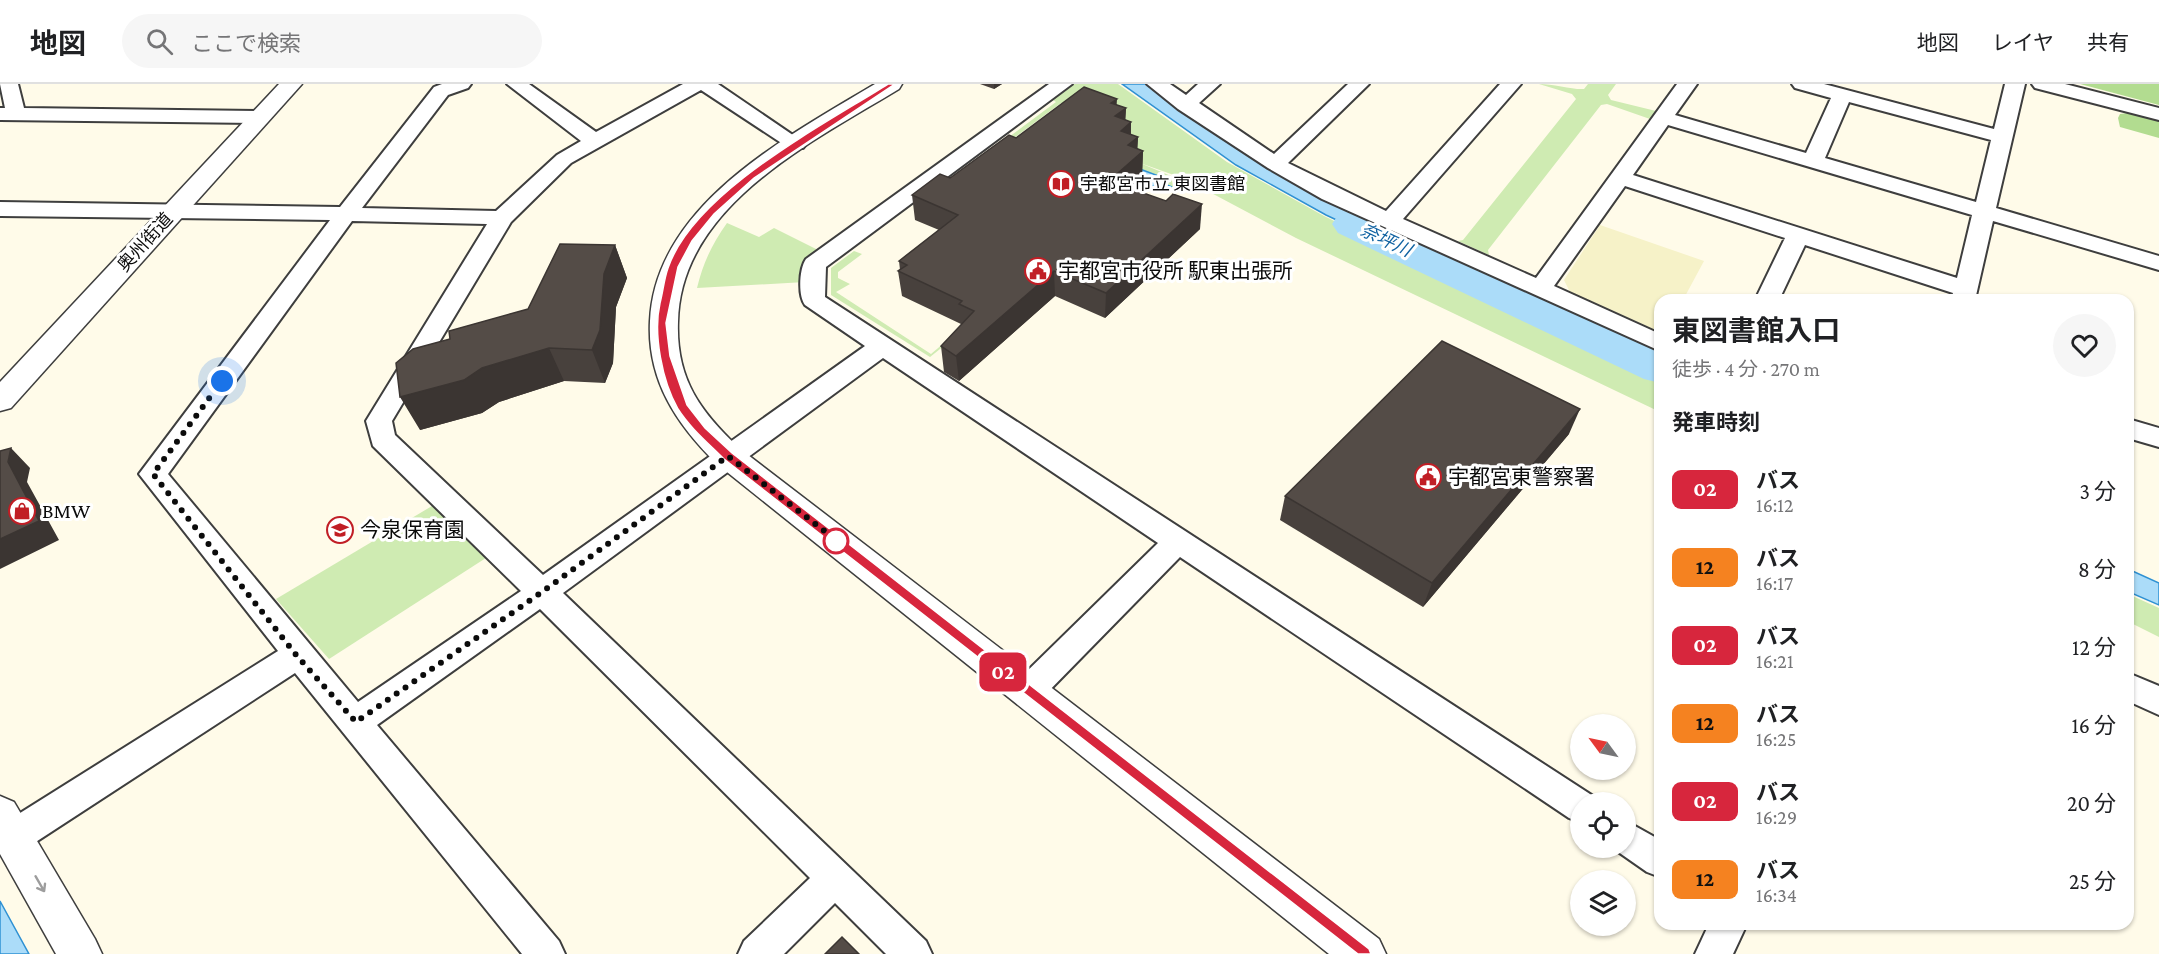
<!DOCTYPE html>
<html lang="ja">
<meta charset="utf-8">
<style>
body{margin:0;font-family:"Crimson Pro","Noto Sans JP",serif;background:#f6f6f6;color:#202124;height:100vh;display:flex;flex-direction:column;font-size:22px;white-space:nowrap}
*{box-sizing:border-box;margin:0}
p{font-size:20px;color:#757577}
.icon{flex:none;width:33px;height:33px;fill:none;stroke:currentColor;stroke-width:2;stroke-linecap:round;stroke-linejoin:round}
.map{position:relative;flex:1;overflow:hidden}
.panel{position:absolute;left:1654px;top:210px;width:480px;height:636px;display:flex;flex-direction:column;background:#fff;border-radius:18px;box-shadow:0 2px 4px #0004}
.panel>*{flex:none}
.badge{padding:0 12px;border-radius:9px;font-size:21px;line-height:39px}
.needle{width:39px;rotate:303deg}
.tools{position:absolute;left:1570px;top:630px;display:grid;gap:12px}
.tools a{display:grid;place-items:center;width:66px;height:66px;border-radius:50%;background:#fff;box-shadow:0 2px 4px #0004;font-size:30px}
.you{position:absolute;width:30px;height:30px;margin:-15px;border:4px solid #fff;border-radius:50%;background:#1a73e8;box-shadow:0 0 0 9px #1a73e833}
.map>.badge{position:absolute;translate:-50% -50%;box-shadow:0 0 0 3px #fff}
h2{padding:0 18px;font-size:22px;line-height:54px}
.round{display:grid;place-items:center;flex:none;width:63px;height:63px;border-radius:32px;background:#f6f6f6}
.overview{display:flex;align-items:center;justify-content:space-between;height:102px;padding:0 18px}
h1{font-size:28px;font-weight:700;line-height:45px}
ul{padding:0;list-style:none}
li{display:flex;align-items:center;gap:18px;height:78px;padding:0 18px}
li div{flex:1}
li b{display:block;font-size:22px}
li em{font-style:normal}
li .badge{min-width:66px;font-weight:700;text-align:center}
header{display:flex;align-items:center;gap:36px;box-sizing:border-box;height:84px;padding:0 30px;background:#fff;border-bottom:2px solid #e0e0e0}
header strong{font-size:28px}
nav{display:flex;gap:33px;margin-inline-start:auto;font-size:21px}
.search{width:420px;height:54px;background:#f6f6f6;display:flex;align-items:center;gap:15px;box-sizing:border-box;padding:0 21px;border-radius:33px;color:#757577;font-size:22px}
.map>svg:first-child{display:block}
.farmland{fill:#f6f2c8}
.green{fill:#cfebb2}
.forest{fill:#b2dc90}
.water{fill:#abdcf9;stroke:#2f91d3;stroke-width:1.5}
.lines{fill:none;stroke-linecap:round;stroke-linejoin:round}
.river{fill:#abdcf9;fill-rule:evenodd}
.minor-casing{stroke:#3e3e3e;stroke-width:4}
.tertiary-casing{stroke:#3e3e3e;stroke-width:3}
.minor{fill:#fff;fill-rule:evenodd}
.tertiary{fill:#fff;fill-rule:evenodd}
.wall{fill:#48413d}
.shaded-wall{fill:#3b3532}
.building{fill:#544c47;stroke:#3b3532;stroke-width:1.5}
.oneway{stroke:#9d9d9d}
.line{fill:#d7263d;stroke:#fff;stroke-width:1.5}
.walk{stroke:#0b0b0b;stroke-width:6;stroke-dasharray:0 10.8}
.stop-dot{fill:#fff;stroke:#d7263d;stroke-width:3}
.labels{text-anchor:middle;dominant-baseline:central;stroke-width:6;stroke-linejoin:round;paint-order:stroke}
.far-poi-label{font-size:18px;fill:#0b0b0b;stroke:#fff;text-anchor:start}
.far-water-label{font-size:18px;font-style:italic;fill:#1062a1;stroke:#fff}
.far-street-label{font-size:18px;fill:#0b0b0b;stroke:#fff}
.poi-label{font-size:21px;fill:#0b0b0b;stroke:#fff;text-anchor:start}
</style>
<header>
<strong>地図</strong>
<div class="search"><svg class="icon" aria-label="search" viewBox="0 0 24 24"><circle cx="10" cy="10" r="6"/><path d="M15 15l6 6"/></svg>ここで検索</div>
<nav><a>地図</a><a>レイヤ</a><a>共有</a></nav>
</header>
<div class="map">
<svg width="2159" height="870" viewBox="0 0 2159 870">
<rect width="100%" height="100%" fill="#fffbe9"/>
<polygon class="farmland" points="1600,141 1704,177 1683,216 1660,216 1660,248 1570,208 1564,196"/>
<g class="green">
<path d="M1074 0H1118L1227 78 1324 132 1413 175 1431 160 1501 191 1481 209 1660 292V328L1296 154 1185 95 1140 79 1171 92 1173 103C1163 109 1154 109 1144 106L1133 115 1126 112 1141 99 1155 103 1171 104 1132 82 1115 38 1061 19 1002 63 989 68 1056 18 1053 16Z"/>
<path d="M1539 0C1553 0 1574 6 1584 5L1588 0H1616L1608 11 1611 16 1656 27 1650 35 1607 20 1601 21 1488 166 1489 171 1458 157 1463 156 1576 15 1572 10Z"/>
<path d="M727 139 759 153 774 144 826 170 805 198 697 204C703 179 712 160 727 139Z"/>
<polygon points="854,167 862,170 838,188 838,194 850,200 836,208 931,270 944,259 945,261 930,273 831,211 831,184"/>
<polygon points="437,419 489,472 329,575 276,515"/>
<polygon points="2128,510 2159,524 2159,553 2129,538"/>
</g>
<g class="forest">
<polygon points="2080,0 2159,0 2159,21"/>
<polygon points="2128,29 2159,35 2159,54 2120,43 2118,34 2120,30"/>
</g>
<g class="water">
<polygon points="1122,0 1150,0 1427,160 1413,172 1326,131 1236,81"/>
<polygon points="1132,82 1164,94 1167,101 1172,103 1155,103 1142,99 1126,112 1124,108"/>
<polygon points="1502,192 1660,265 1660,288 1487,207"/>
<polygon points="2128,485 2159,499 2159,521 2129,508"/>
<polygon points="0,817 29,870 0,870"/>
</g>
<g class="lines">
<polygon class="river" points="1352,128 1366,131 1660,266 1660,299 1644,295 1338,149 1332,140 1338,131"/>
<defs>
<g id="minor">
<polygon points="0,0 18,0 24,24 259,27 266,29 269,33 266,37 259,39 0,36 0,24 5,24"/>
<path d="M442 0H471L468 4 448 11 362 124 496 127 557 71 581 57 507 0H529L596 48 683 0H718L806 60 803 64H789L701 6 571 79 511 138 392 337 395 351 543 491 865 262 805 221C798 212 799 185 806 175L1049 0H1072L826 183 825 213 1593 712 1596 718H1581V739L1569 734 1180 473 1039 617 1028 621 1017 617 1012 607 1017 597 1158 459 883 274 563 509 926 857 932 870H886L835 819 784 870H738L744 857 810 794 540 525 377 641 559 857 565 870H522L295 589 25 765 13 769 1 765V741L278 567 139 390 330 136 0 132V118L340 123 434 3ZM352 137 487 140 366 337 373 362 521 507 358 618 168 390Z"/>
<path d="M1147 0H1170L1186 11 1198 0H1220L1199 19 1274 70 1348 0H1369L1288 79 1386 127 1500 0H1521L1403 135 1536 194 1677 0H1697L1675 31 1806 69 1831 14 1795 4 1792 0H1824L1994 45 2005 0H2025L1996 124 2159 172V186L1993 137 1975 216H1951L1953 209 1805 161 1779 216H1755L1785 154 1625 102 1554 202 1660 250V267L1322 115 1268 84 1178 25ZM1849 18 1991 56 1976 118 1825 74ZM1668 41 1972 131 1957 194 1633 91Z"/>
<polygon points="2032,0 2065,0 2159,24 2159,36 2035,4"/>
<polygon points="2128,335 2159,344 2159,363 2128,354"/>
<polygon points="2128,589 2159,602 2159,631 2128,617"/>
<polygon points="1626,737 1660,756 1660,793 1647,788 1614,765 1626,764"/>
<polygon points="1709,840 1747,840 1733,870 1695,870"/>
</g>
<g id="tertiary">
<polygon points="279,0 302,0 11,324 0,327 0,298"/>
<path d="M875 0H902L899 5C812 58 680 122 678 238 676 295 700 327 739 364L1379 855 1386 870H1329L717 380C676 340 647 296 650 237 655 121 787 53 875 0Z"/>
<polygon points="0,712 14,718 95,855 102,870 56,870 0,770"/>
</g>
</defs>
<use href="#minor" class="minor-casing"/>
<use href="#tertiary" class="tertiary-casing"/>
<use href="#minor" class="minor"/>
<use href="#tertiary" class="tertiary"/>
</g>
<g class="wall">
<polygon points="980,0 1002,0 994,5"/>
<polygon points="1117,21 1126,24 1125,36 1131,38 1131,51 1138,53 1137,65 1143,67 1142,92 1129,104 1200,145 1105,234 1055,212 959,297 944,288 941,262 961,241 961,240 902,212 898,187 900,186 899,177 939,146 915,136 912,111 950,94 1016,54"/>
<polygon points="615,161 627,194 616,223 613,279 605,299 564,297 499,318 482,329 420,346 450,255 528,225"/>
<polygon points="1569,350 1423,523 1280,436 1285,412"/>
</g>
<g class="shaded-wall">
<polygon points="994,0 1002,0 994,5"/>
<polygon points="1117,15 1116,31 1126,24 1125,43 1131,38 1130,59 1138,53 1137,73 1143,67 1142,92 1109,121 1111,19"/>
<polygon points="1202,120 1200,145 1105,234 1106,209"/>
<polygon points="615,161 627,194 616,223 613,279 605,299 592,266 604,190"/>
<polygon points="1054,187 1055,212 959,297 956,272"/>
<polygon points="549,264 564,297 499,318 482,329 420,346 400,313 482,284"/>
<polygon points="1580,325 1569,350 1423,523 1432,499"/>
<polygon points="11,364 30,384 27,398 59,456 0,485 0,455 8,378"/>
</g>
<g class="building">
<polygon points="1084,3 1117,15 1111,19 1126,24 1115,32 1131,38 1121,47 1138,53 1128,61 1143,67 1109,97 1166,117 1173,110 1202,120 1106,209 1054,187 956,272 941,262 974,227 959,220 962,217 898,187 907,181 899,177 958,131 912,111 940,90 950,94 1009,51 1016,54"/>
<polygon points="560,160 615,161 604,190 600,246 592,266 549,264 482,284 464,296 400,313 396,279 413,265 450,255 449,247 528,225"/>
<polygon points="1442,257 1580,325 1432,499 1285,412"/>
<polygon points="11,364 8,378 39,437 0,455 0,367"/>
<polygon points="842,853 859,870 825,870"/>
</g>
<defs><path id="oneway-shaft" d="M-6 0H5M1.5-3L5.5 0L1.5 3" fill="none" stroke-width="1.6" stroke-linecap="round" stroke-linejoin="round" transform="scale(1.5)"/></defs>
<use class="oneway" href="#oneway-shaft" transform="translate(40 800) rotate(60)"/>
<path class="line" d="M888 0H895L754 94 714 130 692 157 678 183 666 239 670 272 687 321 705 344 732 369 1369 865 1371 870H1358L724 375C708 359 690 344 678 325 662 297 653 250 660 219 663 208 664 195 668 184 694 108 823 41 888 0Z"/>
<g class="lines">
<polyline class="walk" points="222,297 153,390 297,572 356,638 542,508 728,372 841,460 836,457"/>
</g>
<defs>
<symbol id="library-ring" viewBox="-11 -11 22 22"><circle r="9.5" fill="#fff" stroke="#c11e25" stroke-width="1.5"/><path d="M-6-4Q-3-5.5-.7-3.5V5Q-3 3-6 4ZM6-4Q3-5.5 .7-3.5V5Q3 3 6 4Z" fill="#c11e25"/></symbol>
<symbol id="civic-ring" viewBox="-11 -11 22 22"><circle r="9.5" fill="#fff" stroke="#c11e25" stroke-width="1.5"/><path d="M-.6-6.5H3V-4.5H.6V-3L4-1V1h2V6H-6V1h2V-1L-.6-3ZM-1.2 2.5V6h2.4V2.5Z" fill="#c11e25"/></symbol>
<symbol id="shop-ring" viewBox="-11 -11 22 22"><circle r="9.5" fill="#fff" stroke="#c11e25" stroke-width="1.5"/><path d="M-5-2.5h2.3a2.7 3.5 0 0 1 5.4 0H5L5.5 6h-11ZM-1.5-2.5h3a1.5 2.3 0 0 0-3 0Z" fill="#c11e25"/></symbol>
<symbol id="school-ring" viewBox="-11 -11 22 22"><circle r="9.5" fill="#fff" stroke="#c11e25" stroke-width="1.5"/><path d="M0-5L7-2L0 1L-7-2ZM-4 1L0 2.5L4 1V4Q0 6-4 4Z" fill="#c11e25"/></symbol>
</defs>
<g fill-rule="evenodd">
<use href="#library-ring" x="1046" y="85" width="30" height="30"/>
<use href="#civic-ring" x="1023" y="172" width="30" height="30"/>
<use href="#civic-ring" x="1413" y="378" width="30" height="30"/>
<use href="#shop-ring" x="7" y="412" width="30" height="30"/>
<use href="#school-ring" x="325" y="431" width="30" height="30"/>
</g>
<circle class="stop-dot" cx="836" cy="457" r="12"/>
<g class="labels">
<g class="far-poi-label">
<text x="1080" y="100">宇都宮市立 東図書館</text>
</g>
<g class="far-water-label">
<text transform="translate(1386 156) rotate(25)">奈坪川</text>
</g>
<g class="far-street-label">
<text transform="translate(145 158) rotate(-48)">奥州街道</text>
</g>
<g class="poi-label">
<text x="1058" y="187">宇都宮市役所 駅東出張所</text>
<text x="1448" y="393">宇都宮東警察署</text>
<text x="42" y="427">BMW</text>
<text x="360" y="446">今泉保育園</text>
</g>
</g>
</svg>
<div class="tools">
<a><svg class="needle" viewBox="-14 -14 28 28"><path d="M0-13l5 13h-10z" fill="#e53935"/><path d="M0 13l5-13h-10z" fill="#757577"/></svg></a>
<a><svg class="icon" aria-label="locate" viewBox="0 0 24 24"><circle cx="12" cy="12" r="6"/><path d="M12 2v4M12 18v4M2 12h4M18 12h4"/></svg></a>
<a><svg class="icon" aria-label="layers" viewBox="0 0 24 24"><path d="M12 4l9 5-9 5-9-5zM3 14l9 5 9-5"/></svg></a>
</div>
<div class="you" style="left:222px;top:297px"></div>
<b class="badge" style="left:1003px;top:588px;background:#d7263d;color:#fff">02</b>
<section class="panel">
<div class="overview"><div><h1>東図書館入口</h1><p>徒歩 · 4 分 · 270 m</p></div><a class="round"><svg class="icon" aria-label="heart" viewBox="0 0 24 24"><path d="M12 20l-8-8c-3-5 5-10 8-4 3-6 11-1 8 4z"/></svg></a></div>
<h2>発車時刻</h2>
<ul>
<li><span class="badge" style="background:#d7263d;color:#fff">02</span><div><b>バス</b><p>16:12</p></div><em>3 分</em></li>
<li><span class="badge" style="background:#f58220;color:#111">12</span><div><b>バス</b><p>16:17</p></div><em>8 分</em></li>
<li><span class="badge" style="background:#d7263d;color:#fff">02</span><div><b>バス</b><p>16:21</p></div><em>12 分</em></li>
<li><span class="badge" style="background:#f58220;color:#111">12</span><div><b>バス</b><p>16:25</p></div><em>16 分</em></li>
<li><span class="badge" style="background:#d7263d;color:#fff">02</span><div><b>バス</b><p>16:29</p></div><em>20 分</em></li>
<li><span class="badge" style="background:#f58220;color:#111">12</span><div><b>バス</b><p>16:34</p></div><em>25 分</em></li>
</ul>
</section>
</div>
